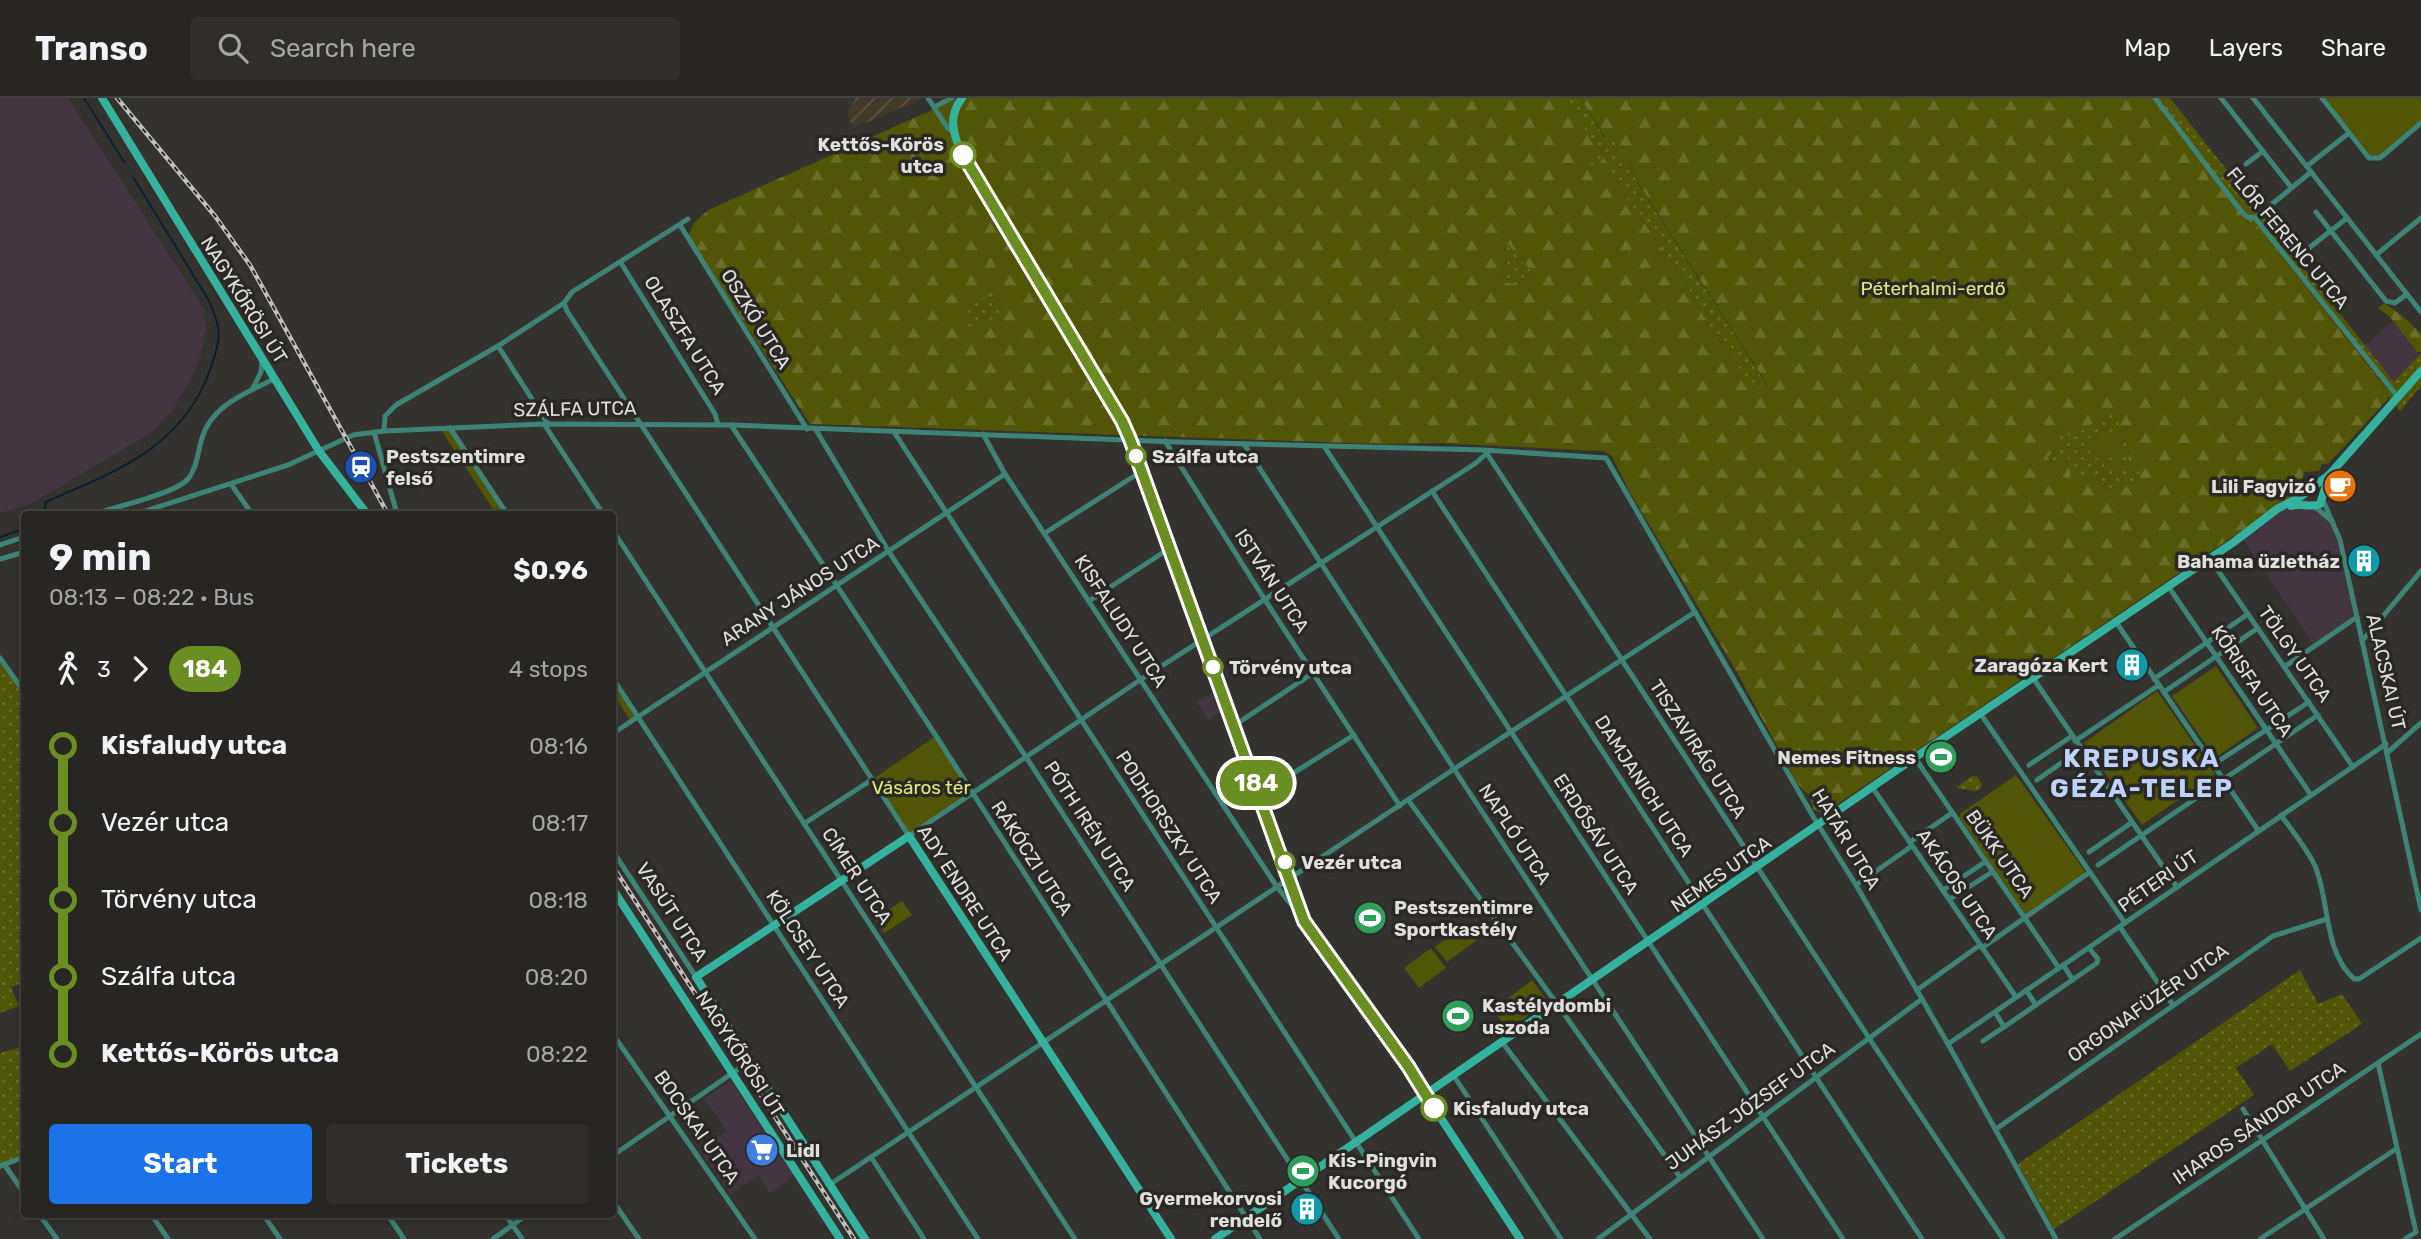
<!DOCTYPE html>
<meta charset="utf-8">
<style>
body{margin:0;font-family:Rubik,sans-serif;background:#2f2e2b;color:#f1f3f6;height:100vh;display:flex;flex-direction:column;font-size:26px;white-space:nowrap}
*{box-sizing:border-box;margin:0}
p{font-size:23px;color:#a4a5a6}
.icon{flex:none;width:38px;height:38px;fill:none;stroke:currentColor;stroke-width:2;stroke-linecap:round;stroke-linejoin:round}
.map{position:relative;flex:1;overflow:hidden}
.drawer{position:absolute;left:21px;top:413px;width:595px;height:707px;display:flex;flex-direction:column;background:#272623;border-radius:7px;box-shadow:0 4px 10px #0003,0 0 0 2px #434341}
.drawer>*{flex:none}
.badge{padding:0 14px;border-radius:23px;font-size:24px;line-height:46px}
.map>.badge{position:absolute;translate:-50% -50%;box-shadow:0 0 0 4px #fff}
.legs{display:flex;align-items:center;gap:10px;height:77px;padding:0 28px;font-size:23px}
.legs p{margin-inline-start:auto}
.summary{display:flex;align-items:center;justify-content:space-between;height:119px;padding:0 28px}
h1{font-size:38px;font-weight:700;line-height:52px}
.action{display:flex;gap:14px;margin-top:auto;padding:14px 28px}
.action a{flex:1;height:80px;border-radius:7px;background:#1a73e8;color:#fff;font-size:28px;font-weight:700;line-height:80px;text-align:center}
.action a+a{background:#2f2e2b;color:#f1f3f6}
ul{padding:0 28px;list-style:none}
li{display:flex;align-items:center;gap:24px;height:77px;font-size:26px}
li i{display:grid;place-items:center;width:10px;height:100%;margin:0 9px;background:currentColor}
li i::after{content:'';width:18px;height:18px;margin:-9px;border:5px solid;border-radius:50%;background:#272623}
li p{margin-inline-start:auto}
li:first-child i{background:linear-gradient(#0000 50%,currentColor 0)}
li:last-child i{background:linear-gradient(currentColor 50%,#0000 0)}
header{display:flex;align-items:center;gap:42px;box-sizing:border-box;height:98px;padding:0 35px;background:#272623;border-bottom:2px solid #434341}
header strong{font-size:33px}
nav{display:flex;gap:38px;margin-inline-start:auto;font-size:24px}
.search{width:490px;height:63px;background:#2f2e2b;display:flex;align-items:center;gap:18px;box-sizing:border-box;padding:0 24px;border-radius:7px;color:#a4a5a6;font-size:26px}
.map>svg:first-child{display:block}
.commercial{fill:#433542}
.industrial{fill:url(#industrial-furrows)}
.grass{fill:url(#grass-dots)}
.forest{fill:url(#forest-firs);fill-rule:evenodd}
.park{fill:#515505}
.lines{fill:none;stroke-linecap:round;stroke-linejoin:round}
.stream{stroke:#091f2f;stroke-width:2}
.street{stroke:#3e8476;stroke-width:5}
.secondary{stroke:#34b29d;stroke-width:8}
.rail-casing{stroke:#c2c1bf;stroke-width:4.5}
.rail{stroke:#2a2825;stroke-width:2;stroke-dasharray:5;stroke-linecap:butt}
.line-1-casing{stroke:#fff;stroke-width:16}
.line-1{stroke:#6b8e23;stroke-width:10}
.stop-1-dot{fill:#fff;stroke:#6b8e23;stroke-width:3.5}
.labels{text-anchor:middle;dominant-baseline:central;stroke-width:7;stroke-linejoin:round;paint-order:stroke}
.stop-label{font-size:19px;font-weight:bold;fill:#e0dfdd;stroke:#2a2825;text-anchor:start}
.street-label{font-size:19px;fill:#e0dfdd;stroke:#2a2825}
.park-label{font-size:19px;fill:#e0e97b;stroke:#2a2825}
.poi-label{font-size:19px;font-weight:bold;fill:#e0dfdd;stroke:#2a2825;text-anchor:start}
.district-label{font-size:26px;font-weight:bold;letter-spacing:2px;fill:#bed2fa;stroke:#2a2825}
</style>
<header>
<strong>Transo</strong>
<div class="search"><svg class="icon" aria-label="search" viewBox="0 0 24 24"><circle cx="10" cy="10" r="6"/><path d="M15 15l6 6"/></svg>Search here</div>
<nav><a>Map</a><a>Layers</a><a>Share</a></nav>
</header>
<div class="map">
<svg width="2421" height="1141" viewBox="0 0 2421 1141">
<defs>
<pattern id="industrial-furrows" width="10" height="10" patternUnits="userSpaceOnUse" patternTransform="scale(1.75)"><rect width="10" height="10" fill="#423928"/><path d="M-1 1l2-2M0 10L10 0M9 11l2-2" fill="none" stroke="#5d5547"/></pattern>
<pattern id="grass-dots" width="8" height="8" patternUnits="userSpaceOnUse" patternTransform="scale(1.75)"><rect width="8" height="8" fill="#515505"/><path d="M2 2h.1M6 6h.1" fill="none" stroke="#6a6d29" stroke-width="1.8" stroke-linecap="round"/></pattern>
<pattern id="forest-firs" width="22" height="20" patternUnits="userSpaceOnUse" patternTransform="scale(1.75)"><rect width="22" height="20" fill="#515505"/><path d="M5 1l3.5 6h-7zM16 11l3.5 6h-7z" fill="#6a6d29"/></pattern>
</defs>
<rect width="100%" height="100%" fill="#34322f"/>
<g class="commercial">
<polygon points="0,0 68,0 206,214 203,216 207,225 201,257 191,279 174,310 152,334 31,406 0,415"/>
<polygon points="2393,223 2420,257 2394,284 2364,248"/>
<polygon points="2299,394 2334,429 2353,514 2351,527 2317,551 2238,434"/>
<polygon points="1216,592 1224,612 1208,622 1197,604"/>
<polygon points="731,983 794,1078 770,1095 758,1077 731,1096 699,1052 727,1033 704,1000"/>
</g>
<polygon class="industrial" points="856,0 923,0 854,30 847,15"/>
<g class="grass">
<polygon points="1566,0 1580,0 1604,39 1613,40 1621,54 1626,57 1637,84 1768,289 1754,291 1706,223 1683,180 1623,95 1603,59 1589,70 1582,67 1596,50"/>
<polygon points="2155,0 2170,0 2394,284 2421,255 2421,288 2400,313 2382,290 2384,287 2263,134 2257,135 2251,132 2248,124"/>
<path d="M1502 146 1509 147 1520 162 1533 174V180C1522 189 1517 188 1504 184Z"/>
<polygon points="994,198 1001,204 1003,217 989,225 970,230 963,222 963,212 979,200"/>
<polygon points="2113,309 2130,349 2128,365 2105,362 2139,370 2140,382 2104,392 2097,381 2070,380 2070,364 2052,367 2046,359 2060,349 2060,333 2065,329 2073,339"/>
<polygon points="0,557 24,592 24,884 11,889 19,908 0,915"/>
<polygon points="1972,678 1978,679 1982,688 1978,693 1956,690"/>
<polygon points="2300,872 2318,906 2342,896 2362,926 2290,973 2272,946 2236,970 2254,997 2054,1131 2018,1066"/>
<polygon points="24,948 24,1062 0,1071 0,955"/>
</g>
<g class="forest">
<path d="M959 0H1566L1597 51 1582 67 1589 70 1603 58 1623 95 1683 180 1706 223 1754 291 1768 288 1637 83 1626 57 1621 54 1613 40 1605 39 1580 0H2155L2248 124 2251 132 2257 135 2263 134 2384 288 2382 290 2389 300 2328 366H2322L2319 373 2304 374 2299 394 1823 716 1813 711 1810 699 1797 685 1734 569 1629 393 1612 358 1603 353 1439 345 1379 346 810 326 689 139 693 126 708 112ZM1503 147H1509L1520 162 1533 174V180C1522 189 1517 187 1504 184ZM994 198 1001 204 1003 216 989 225 970 230 964 222 963 212 979 200ZM2113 310 2130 350 2128 365 2104 362V370H2138L2140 382 2104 392 2097 381 2070 380V364L2066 356 2053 367 2047 359 2060 349V333L2065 329 2068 337 2073 339Z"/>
<polygon points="2384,205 2404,219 2421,236 2421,254 2417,254 2390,219 2378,210"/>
</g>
<g class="park">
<polygon points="2325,0 2421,0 2421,22 2379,58 2370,57"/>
<polygon points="440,330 450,330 507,416 496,416"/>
<polygon points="2122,338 2124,360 2091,360 2089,339"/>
<polygon points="2216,568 2258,630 2215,660 2172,598"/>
<polygon points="612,579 638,618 631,624 613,595"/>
<polygon points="2157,593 2215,676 2142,727 2084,645"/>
<polygon points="936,638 971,696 909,738 873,681"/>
<polygon points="2016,677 2086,775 2026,817 1959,719 1961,715"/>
<polygon points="902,803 912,817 884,835 875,821"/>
<polygon points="1466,826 1477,842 1447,864 1435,849"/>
<polygon points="1431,850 1446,870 1419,890 1404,870"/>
<polygon points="1532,882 1548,904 1508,932 1493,912"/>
</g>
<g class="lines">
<g class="stream">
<polyline points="84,0 124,64"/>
<path d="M45 411 46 404 50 402C118 373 183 348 210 272 221 241 223 232 208 201L133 79"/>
<polyline points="0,439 24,431"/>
</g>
<g class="street">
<polyline points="928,0 947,29 953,34"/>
<polyline points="2155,0 2241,113 2247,119 2255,120 2398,299"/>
<polyline points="2221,0 2291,89"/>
<polyline points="2253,0 2421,214"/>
<polyline points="2322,0 2369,60 2380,60 2421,25"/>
<polyline points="934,9 952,0"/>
<polyline points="2246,66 2263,53"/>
<polyline points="2307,68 2349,35"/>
<polyline points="2316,114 2386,203 2395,205 2407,196"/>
<polyline points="2255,120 2311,74"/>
<polyline points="680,127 807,331"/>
<polyline points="2309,150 2347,120"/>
<polyline points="2376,157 2421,120"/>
<polyline points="621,165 715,316 718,327"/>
<polyline points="564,205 567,213 909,738 1140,582 1476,365 1487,355"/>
<polyline points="498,248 548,326"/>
<polyline points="252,292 261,274 262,263"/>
<polyline points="544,326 603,416"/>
<polyline points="731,327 936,638 1260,1141"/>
<polyline points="450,330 507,416"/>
<polyline points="816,332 889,454 1026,659 1339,1141"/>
<polyline points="384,333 385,318 396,307 498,248 564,205 572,194 688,121"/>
<polyline points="374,334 397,416"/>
<polyline points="894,334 1419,1141"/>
<polyline points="983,336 1005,376 1277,789 1299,816"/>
<polyline points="1165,343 1265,502 1400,708"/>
<polyline points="1244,346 1454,671 1763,1141"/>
<polyline points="1324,348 1843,1141"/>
<polyline points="1486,354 1869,940 2003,1141"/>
<polyline points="231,386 252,416"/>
<polyline points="1432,393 1922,1141"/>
<polyline points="2323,402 2340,442 2421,812"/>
<polyline points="2314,408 2332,423"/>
<path d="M93 416C114 410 176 395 188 381 197 370 198 353 202 340 212 307 246 295 274 281"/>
<polyline points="136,416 288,367 353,337 384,333 544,326 731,327 1177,344 1484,352 1606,360 1814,720 1856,787 1948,946 2056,1141"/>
<polyline points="612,431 1075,1141"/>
<polyline points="1045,435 1142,373"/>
<polyline points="0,447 24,439"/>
<polyline points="0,461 24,454"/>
<polyline points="2210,461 2353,669"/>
<polyline points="2168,488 2311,697"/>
<polyline points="1089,503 1170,450"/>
<polyline points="2116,524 2258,732"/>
<polyline points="2362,543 2421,473"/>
<polyline points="0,560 24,594"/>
<polyline points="2284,569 2357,519"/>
<polyline points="612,579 978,1141"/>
<polyline points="2033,580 2177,789"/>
<polyline points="2154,581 2248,516"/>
<polyline points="2164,594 2258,530"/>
<polyline points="1980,615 2125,825"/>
<polyline points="1235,627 1313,575"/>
<polyline points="612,636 1005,376"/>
<polyline points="2075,643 2159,587"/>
<polyline points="2388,654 2421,625"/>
<polyline points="1915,660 2059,870"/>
<polyline points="2214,666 2309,604"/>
<polyline points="2029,667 2072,638"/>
<polyline points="2037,682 2081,651"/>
<polyline points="1872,689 2016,899"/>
<polyline points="1260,696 1354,637"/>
<polyline points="1409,703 1557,906 1680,1079"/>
<path d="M2281 717C2292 733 2307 750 2315 768 2330 803 2323 853 2354 881H2359L2421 840"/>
<polyline points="805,725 873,681"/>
<polyline points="1910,744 1952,715"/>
<polyline points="612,752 696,879"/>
<polyline points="2089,754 2131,725"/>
<polyline points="2098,767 2318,617"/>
<polyline points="1856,787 1912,748"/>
<polyline points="1943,792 1985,764"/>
<polyline points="1950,801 1992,774"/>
<polyline points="2120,829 2173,907"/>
<polyline points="1982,850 2090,774"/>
<polyline points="2063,867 2073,882"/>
<polyline points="1917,892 1980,847"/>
<polyline points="2026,892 2036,907"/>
<polyline points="2004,929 2097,865 2098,861 2089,850"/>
<polyline points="612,935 755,1141"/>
<polyline points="1983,943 2004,929 1995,914"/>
<polyline points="1502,944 1650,1141"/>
<polyline points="1948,946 2386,646"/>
<polyline points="2378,965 2416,1134 2405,1141"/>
<polyline points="1454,978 1561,1141"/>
<polyline points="2243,1011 2324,1141"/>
<polyline points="1996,1031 2273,838 2327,821"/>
<polyline points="612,1058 750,963"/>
<polyline points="871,1059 924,1141"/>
<polyline points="4,1066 24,1095"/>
<polyline points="0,1068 24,1059"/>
<polyline points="829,1087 1454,671 1695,514"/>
<polyline points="612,1102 639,1141"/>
<polyline points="39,1116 57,1141"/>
<polyline points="151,1116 168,1141"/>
<polyline points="263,1116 280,1141"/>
<polyline points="387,1116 404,1141"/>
<polyline points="505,1116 522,1141"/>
<polyline points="493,1141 528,1116"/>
<polyline points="1598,1141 1922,901"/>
<polyline points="2115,1141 2421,936"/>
<polyline points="2260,1141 2396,1051"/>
</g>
<g class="secondary">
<polyline points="102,0 319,353 367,416"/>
<path d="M962 0C949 17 952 33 960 51L1122 323 1130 341 1304 823 1422 988 1429 1002 1520 1141"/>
<path d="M2291 408C2301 405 2312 410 2320 406L2329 378"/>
<polyline points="612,790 840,1141"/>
<polyline points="865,1141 696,879 909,738 1171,1141"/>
<polyline points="1215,1141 1923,654 2234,444 2277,411 2300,399 2330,376 2421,273"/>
</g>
<defs>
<g id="rail">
<polyline points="117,0 215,118 250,167 388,416"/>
<polyline points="612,767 854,1141"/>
</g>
</defs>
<use href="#rail" class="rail-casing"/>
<use href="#rail" class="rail"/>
</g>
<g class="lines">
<defs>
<polyline id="line-1" points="963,57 1122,323 1130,341 1304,823 1408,968 1434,1010"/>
</defs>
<use href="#line-1" class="line-1-casing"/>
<use href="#line-1" class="line-1"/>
</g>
<defs>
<symbol id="station-disc" viewBox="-11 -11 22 22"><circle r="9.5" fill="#1a4fb4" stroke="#2a2825"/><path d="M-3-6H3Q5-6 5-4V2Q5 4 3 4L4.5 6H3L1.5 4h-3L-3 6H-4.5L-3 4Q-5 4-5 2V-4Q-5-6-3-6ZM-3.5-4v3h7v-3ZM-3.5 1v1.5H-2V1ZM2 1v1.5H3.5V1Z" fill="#fff"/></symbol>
<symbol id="cafe-disc" viewBox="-11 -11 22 22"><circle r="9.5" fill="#e8710a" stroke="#2a2825"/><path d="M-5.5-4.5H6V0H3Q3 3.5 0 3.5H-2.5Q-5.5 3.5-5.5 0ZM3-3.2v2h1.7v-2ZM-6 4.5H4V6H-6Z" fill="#fff"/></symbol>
<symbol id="building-disc" viewBox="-11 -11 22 22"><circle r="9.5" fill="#0f9aa8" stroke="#2a2825"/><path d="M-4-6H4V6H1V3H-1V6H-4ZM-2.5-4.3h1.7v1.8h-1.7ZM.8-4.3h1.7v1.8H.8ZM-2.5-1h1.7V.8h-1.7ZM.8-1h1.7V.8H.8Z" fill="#fff"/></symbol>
<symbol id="stadium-disc" viewBox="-11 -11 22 22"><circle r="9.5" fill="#2e9e5b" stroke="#2a2825"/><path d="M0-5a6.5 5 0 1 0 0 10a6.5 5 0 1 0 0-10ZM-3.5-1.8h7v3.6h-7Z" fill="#fff"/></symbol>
<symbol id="supermarket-disc" viewBox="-11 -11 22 22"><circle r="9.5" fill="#3f7fe0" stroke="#2a2825"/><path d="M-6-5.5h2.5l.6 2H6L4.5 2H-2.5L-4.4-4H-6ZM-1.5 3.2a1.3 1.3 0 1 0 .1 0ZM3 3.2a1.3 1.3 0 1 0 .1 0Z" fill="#fff"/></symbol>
</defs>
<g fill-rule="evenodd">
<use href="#station-disc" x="342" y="350" width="38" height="38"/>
<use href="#cafe-disc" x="2321" y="369" width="38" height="38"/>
<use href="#building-disc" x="2345" y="444" width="38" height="38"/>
<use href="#building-disc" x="2113" y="548" width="38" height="38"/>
<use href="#stadium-disc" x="1922" y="640" width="38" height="38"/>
<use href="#stadium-disc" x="1351" y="801" width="38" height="38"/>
<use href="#stadium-disc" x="1439" y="899" width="38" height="38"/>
<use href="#supermarket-disc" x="743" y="1033" width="38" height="38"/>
<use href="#stadium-disc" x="1284" y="1054" width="38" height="38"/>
<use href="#building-disc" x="1288" y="1092" width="38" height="38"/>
</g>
<g class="stop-1-dot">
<circle cx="963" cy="57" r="12"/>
<circle cx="1136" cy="358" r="9"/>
<circle cx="1213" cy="569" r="9"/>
<circle cx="1285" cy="764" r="9"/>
<circle cx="1434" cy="1010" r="12"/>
</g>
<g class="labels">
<g class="stop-label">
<text x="944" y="46" text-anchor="end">Kettős-Körös<tspan x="944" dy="22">utca</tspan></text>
<text x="1152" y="358">Szálfa utca</text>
<text x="1229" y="569">Törvény utca</text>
<text x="1301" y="764">Vezér utca</text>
<text x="1453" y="1010">Kisfaludy utca</text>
</g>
<g class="street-label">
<text transform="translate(2288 140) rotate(50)">FLÓR FERENC UTCA</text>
<text transform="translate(244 202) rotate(58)">NAGYKŐRÖSI ÚT</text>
<text transform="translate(756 221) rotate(58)">OSZKÓ UTCA</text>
<text transform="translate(685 237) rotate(58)">OLASZFA UTCA</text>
<text transform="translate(575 311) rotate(-1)">SZÁLFA UTCA</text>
<text transform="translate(1272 483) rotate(57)">ISTVÁN UTCA</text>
<text transform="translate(800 493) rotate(-33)">ARANY JÁNOS UTCA</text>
<text transform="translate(1121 523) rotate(57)">KISFALUDY UTCA</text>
<text transform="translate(2295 556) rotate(55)">TÖLGY UTCA</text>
<text transform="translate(2386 574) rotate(77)">ALACSKAI ÚT</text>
<text transform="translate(2252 583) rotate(56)">KŐRISFA UTCA</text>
<text transform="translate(1698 651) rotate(57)">TISZAVIRÁG UTCA</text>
<text transform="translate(1644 688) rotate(57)">DAMJANICH UTCA</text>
<text transform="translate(1090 728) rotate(57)">PÓTH IRÉN UTCA</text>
<text transform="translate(1169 729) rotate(57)">PODHORSZKY UTCA</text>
<text transform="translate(1515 736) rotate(57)">NAPLÓ UTCA</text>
<text transform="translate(1596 736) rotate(57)">ERDŐSÁV UTCA</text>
<text transform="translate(1846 741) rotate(59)">HATÁR UTCA</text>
<text transform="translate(2000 756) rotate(55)">BÜKK UTCA</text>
<text transform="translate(1032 760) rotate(57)">RÁKÓCZI UTCA</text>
<text transform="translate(1721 776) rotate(-35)">NEMES UTCA</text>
<text transform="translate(857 778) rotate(57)">CÍMER UTCA</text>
<text transform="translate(2158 783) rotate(-35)">PÉTERI ÚT</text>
<text transform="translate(1957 786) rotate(56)">AKÁCOS UTCA</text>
<text transform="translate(965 795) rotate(57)">ADY ENDRE UTCA</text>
<text transform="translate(672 814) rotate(57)">VASÚT UTCA</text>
<text transform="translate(808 851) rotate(57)">KÖLCSEY UTCA</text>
<text transform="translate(2148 905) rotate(-35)">ORGONAFÜZÉR UTCA</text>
<text transform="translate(740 956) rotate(57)">NAGYKŐRÖSI ÚT</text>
<text transform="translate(1750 1008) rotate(-36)">JUHÁSZ JÓZSEF UTCA</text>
<text transform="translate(2259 1025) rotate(-34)">IHAROS SÁNDOR UTCA</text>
<text transform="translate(697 1029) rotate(55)">BOCSKAI UTCA</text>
</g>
<g class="park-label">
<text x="1933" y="190">Péterhalmi-erdő</text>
<text x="921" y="689">Vásáros tér</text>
</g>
<g class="poi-label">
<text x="386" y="358">Pestszentimre<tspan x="386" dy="22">felső</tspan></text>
<text x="2316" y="388" text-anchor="end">Lili Fagyizó</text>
<text x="2340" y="463" text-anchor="end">Bahama üzletház</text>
<text x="2108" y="567" text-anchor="end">Zaragóza Kert</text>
<text x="1916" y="659" text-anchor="end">Nemes Fitness</text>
<text x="1394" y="809">Pestszentimre<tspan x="1394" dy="22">Sportkastély</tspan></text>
<text x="1482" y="907">Kastélydombi<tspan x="1482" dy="22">uszoda</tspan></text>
<text x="786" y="1052">Lidl</text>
<text x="1328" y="1062">Kis-Pingvin<tspan x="1328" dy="22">Kucorgó</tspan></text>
<text x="1282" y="1100" text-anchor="end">Gyermekorvosi<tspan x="1282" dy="22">rendelő</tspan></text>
</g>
<g class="district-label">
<text x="2142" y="660">KREPUSKA<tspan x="2142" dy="30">GÉZA-TELEP</tspan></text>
</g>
</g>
</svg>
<b class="badge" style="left:1256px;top:685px;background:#6b8e23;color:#fff">184</b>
<section class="drawer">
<div class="summary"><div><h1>9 min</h1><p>08:13 – 08:22 · Bus</p></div><b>$0.96</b></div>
<div class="legs"><svg class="icon" aria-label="walk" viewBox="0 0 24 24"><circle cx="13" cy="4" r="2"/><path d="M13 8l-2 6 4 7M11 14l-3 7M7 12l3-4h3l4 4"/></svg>3<svg class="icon" aria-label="forward" viewBox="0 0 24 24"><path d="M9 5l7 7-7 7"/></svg><b class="badge" style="background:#6b8e23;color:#fff">184</b><p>4 stops</p></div>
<ul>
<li><i style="color:#6b8e23"></i><b>Kisfaludy utca</b><p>08:16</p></li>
<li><i style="color:#6b8e23"></i><span>Vezér utca</span><p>08:17</p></li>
<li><i style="color:#6b8e23"></i><span>Törvény utca</span><p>08:18</p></li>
<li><i style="color:#6b8e23"></i><span>Szálfa utca</span><p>08:20</p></li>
<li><i style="color:#6b8e23"></i><b>Kettős-Körös utca</b><p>08:22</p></li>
</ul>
<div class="action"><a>Start</a><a>Tickets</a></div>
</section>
</div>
